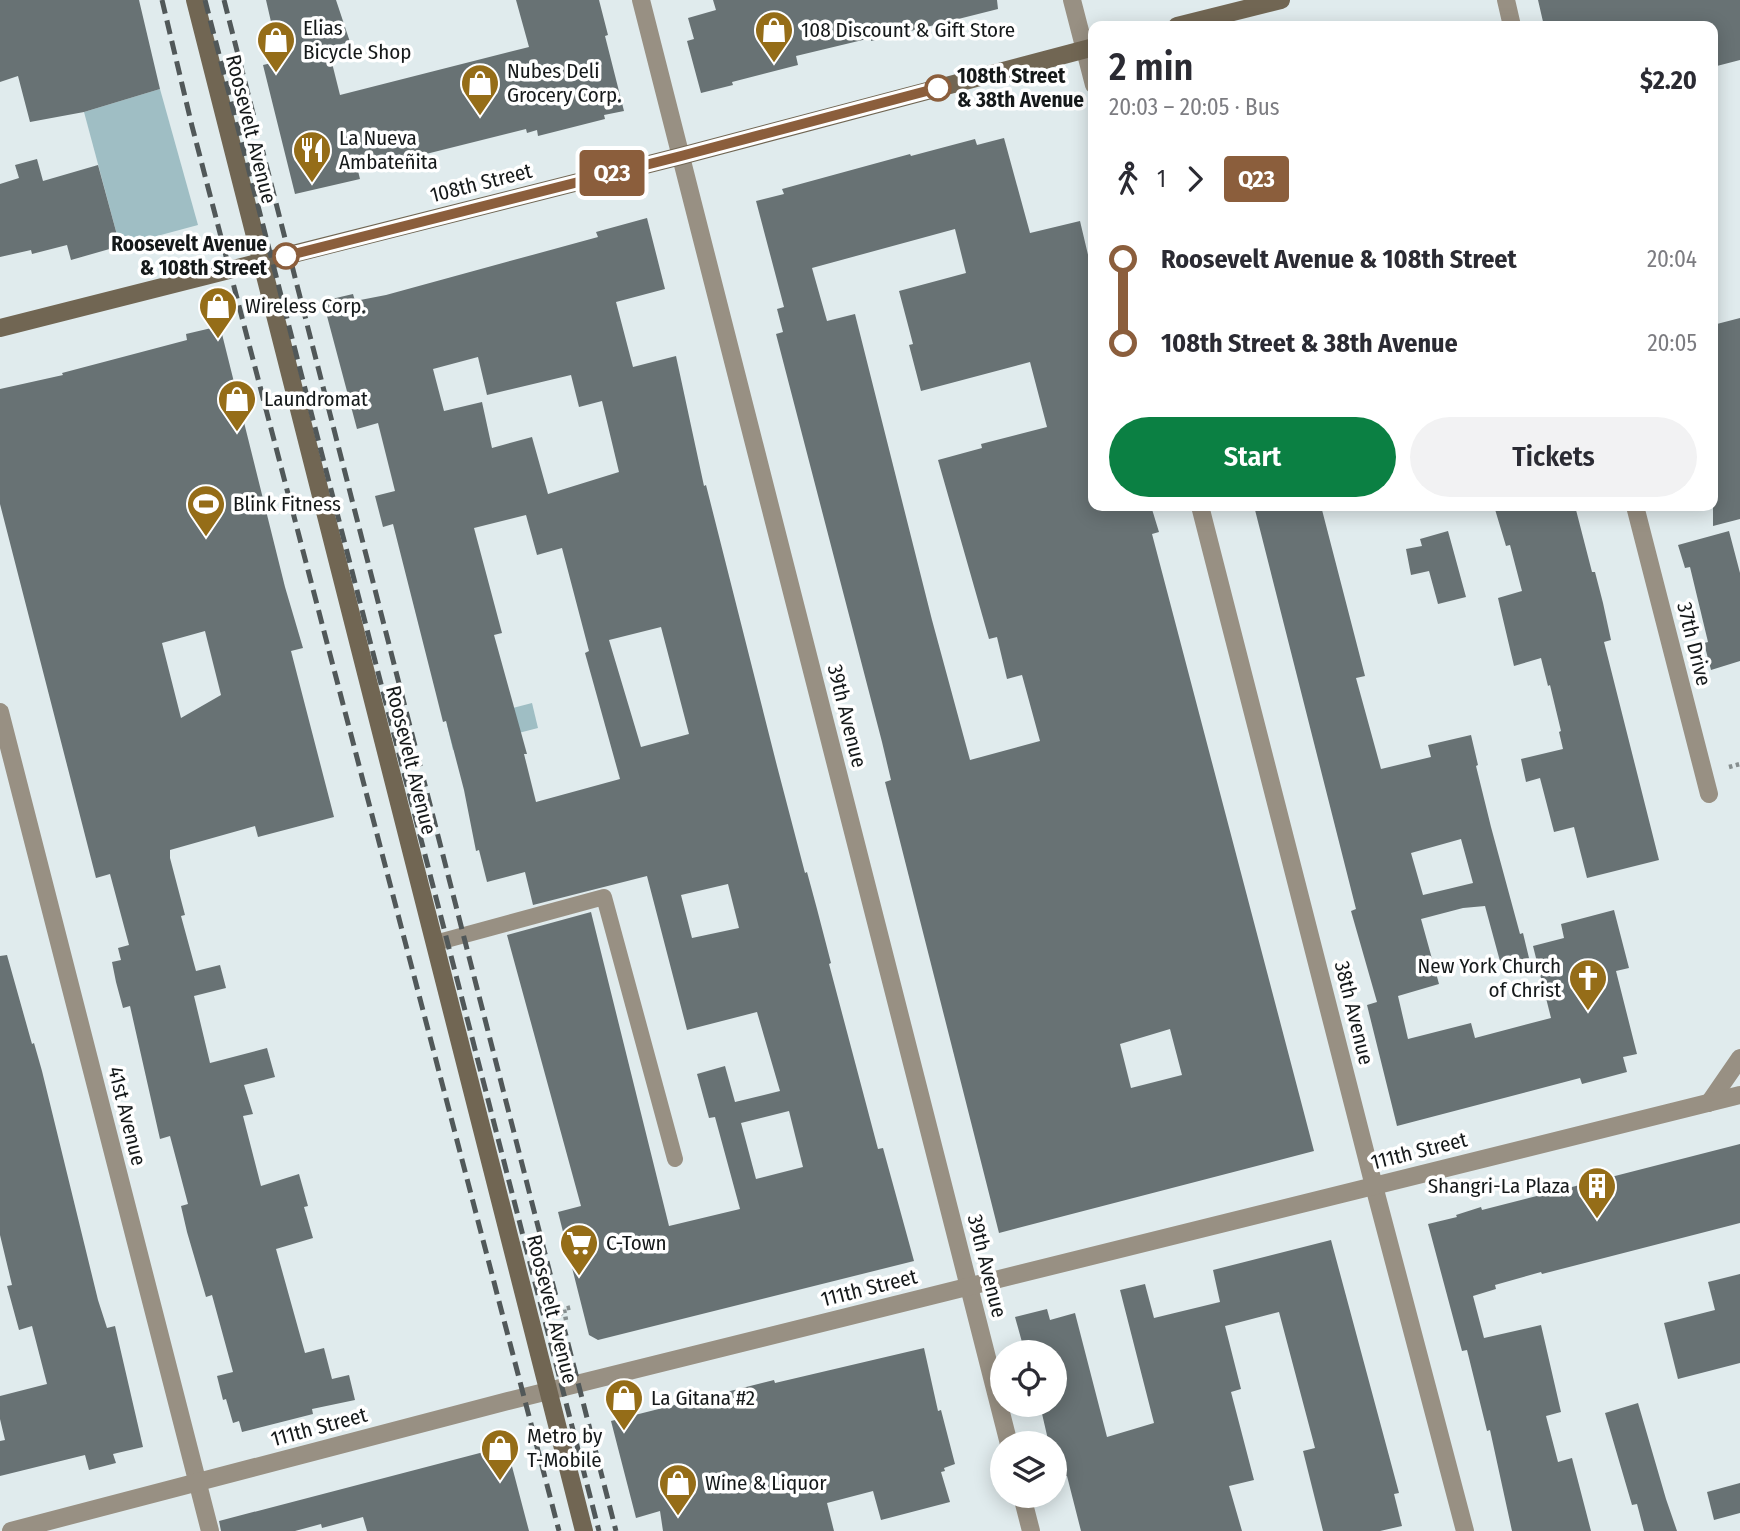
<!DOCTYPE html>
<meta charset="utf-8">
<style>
body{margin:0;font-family:"Fira Sans Condensed",sans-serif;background:#f2f2f3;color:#2b2b33;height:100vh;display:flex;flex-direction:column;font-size:26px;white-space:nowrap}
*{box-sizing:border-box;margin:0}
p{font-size:23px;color:#7c7c81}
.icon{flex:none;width:38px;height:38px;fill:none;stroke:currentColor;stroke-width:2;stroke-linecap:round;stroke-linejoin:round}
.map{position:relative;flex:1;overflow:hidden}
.drawer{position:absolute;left:1088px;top:21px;width:630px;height:490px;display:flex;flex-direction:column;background:#fff;border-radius:14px;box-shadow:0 4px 18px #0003}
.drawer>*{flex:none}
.badge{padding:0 14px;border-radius:5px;font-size:24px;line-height:46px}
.buttons{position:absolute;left:990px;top:1340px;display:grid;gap:14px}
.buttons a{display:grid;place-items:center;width:77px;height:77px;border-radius:50%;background:#fff;box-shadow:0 4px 18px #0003;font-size:35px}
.map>.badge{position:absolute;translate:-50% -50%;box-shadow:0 0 0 4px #fff}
.legs{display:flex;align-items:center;gap:10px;height:77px;padding:0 21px;font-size:23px}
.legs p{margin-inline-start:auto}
.head{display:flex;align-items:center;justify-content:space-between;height:119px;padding:0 21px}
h1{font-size:38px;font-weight:600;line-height:52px}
.action{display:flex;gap:14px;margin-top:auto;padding:14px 21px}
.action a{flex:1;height:80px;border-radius:42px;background:#0b8043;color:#fff;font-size:28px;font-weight:600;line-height:80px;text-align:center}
.action a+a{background:#f2f2f3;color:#2b2b33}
ul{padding:0 21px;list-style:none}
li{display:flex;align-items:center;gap:24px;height:84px;font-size:26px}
li i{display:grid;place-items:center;width:10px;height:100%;margin:0 9px;background:currentColor}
li i::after{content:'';width:18px;height:18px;margin:-9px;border:5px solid;border-radius:50%;background:#fff}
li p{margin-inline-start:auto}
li:first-child i{background:linear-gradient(#0000 50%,currentColor 0)}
li:last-child i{background:linear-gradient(currentColor 50%,#0000 0)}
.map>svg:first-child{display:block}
.green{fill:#9fbec4}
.building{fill:#687274;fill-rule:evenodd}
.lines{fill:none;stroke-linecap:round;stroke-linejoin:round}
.path{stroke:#868e8f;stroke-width:4.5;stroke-dasharray:3.5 3.5;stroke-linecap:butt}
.lane{stroke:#989083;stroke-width:16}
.street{stroke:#989083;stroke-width:18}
.secondary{stroke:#716653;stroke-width:18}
.rail{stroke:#515859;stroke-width:5;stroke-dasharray:14 7;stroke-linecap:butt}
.line-1-casing{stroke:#fff;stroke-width:16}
.line-1{stroke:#8b5e3c;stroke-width:10}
.stop-1-dot{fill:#fff;stroke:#8b5e3c;stroke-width:3.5}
.labels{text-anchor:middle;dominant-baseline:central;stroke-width:7;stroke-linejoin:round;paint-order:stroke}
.poi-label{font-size:21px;fill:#15191a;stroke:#fff;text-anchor:start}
.stop-label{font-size:21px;font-weight:bold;fill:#15191a;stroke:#fff;text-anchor:start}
.street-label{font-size:21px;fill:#15191a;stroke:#fff}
</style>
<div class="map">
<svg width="1740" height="1531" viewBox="0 0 1740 1531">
<rect width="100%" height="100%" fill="#e0ebed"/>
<g class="green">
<polygon points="160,89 198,225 120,246 84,112"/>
<polygon points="532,703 538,728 453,750 447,725"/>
</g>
<g class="building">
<polygon points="0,0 139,0 160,89 84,112 30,122 18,76 0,82"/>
<polygon points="266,0 336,0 350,42 328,47 340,95 529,47 516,0 599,0 608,35 605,36 624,111 604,115 605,119 538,136 537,130 527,133 526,129 358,171 360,179 295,194 263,65 280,61"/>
<polygon points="713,0 997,0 998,9 871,41 871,38 796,56 798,65 732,82 733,85 701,93 687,41 694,39 688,18 716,10"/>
<polygon points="1538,0 1740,0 1740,60 1713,67 1713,26 1544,26"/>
<path d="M1004 138 1030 233 1080 221 1094 280V506H1151L1159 532 1152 534 1314 1151 999 1233 885 782 891 780 882 742 776 334 783 332 777 309 784 307 756 201 784 194 782 189 910 154 911 156 975 139 977 145ZM955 229 966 273 899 291 913 344 909 345 921 391 1030 362 1047 427 981 444 982 448 938 460 989 639 997 637 1007 679 1022 675 1040 741 970 760 932 620 855 314 827 321 812 268ZM1170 1029 1182 1075 1131 1088 1120 1044Z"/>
<polygon points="37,159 43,181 98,165 120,246 71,260 67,245 32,254 31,250 0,257 0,184 19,178 15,165"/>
<path d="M647 218 665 289 616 302 633 367 676 356 704 486 706 485 777 766 805 873 807 872 817 909 831 963 829 964 878 1149 883 1148 914 1261 598 1340 589 1335 558 1212 581 1206 507 935 591 912 669 1226 740 1209 715 1117 709 1118 697 1074 725 1066 735 1102 780 1091 757 1012 687 1030 647 876 533 905 525 872 487 882 479 850 476 851 464 790 446 721 443 722 436 694 393 524 383 527 375 496 395 491 378 423 357 429 323 301 353 294 355 301 386 295 598 237 596 232ZM478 357 487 395 571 375 579 407 602 401 619 472 548 494 532 437 492 448 482 402 444 411 433 369ZM526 515 537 555 562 548 589 651 585 653 620 779 536 802 524 754H527L494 635 502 633 474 528ZM661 627 689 734 641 747 609 640ZM728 884 739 928 692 938 681 895ZM789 1111 803 1167 756 1179 741 1123Z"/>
<polygon points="1740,318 1740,519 1713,526 1713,325"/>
<path d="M220 326 285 587 303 648 291 651 334 817 258 837 255 826 170 850V858L185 915 181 916 196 971 220 965 226 988 194 996 210 1063 267 1048 275 1077 244 1085 253 1114 243 1116 261 1186 299 1174 308 1206 304 1207 313 1238 276 1249 305 1353 324 1348 332 1379 349 1375 355 1400 312 1409 313 1414 242 1432 239 1421 233 1423 226 1399 223 1400 217 1376 233 1372 212 1295 206 1297 187 1232 181 1206 188 1204 170 1136 160 1139 130 1006 123 1008 116 982 112 962 121 960 118 948 129 945 110 874 96 878 0 504V389L63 375 62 373 187 340 186 334ZM205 631 221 695 181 718 162 643Z"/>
<path d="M1254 506H1321L1365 676 1356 678 1381 769 1431 757 1428 745 1471 735 1478 765 1476 766 1491 827 1520 934 1523 933 1529 958 1501 965 1485 906 1463 908 1421 919 1439 984 1398 996 1408 1039 1471 1023 1475 1038 1551 1018 1533 946 1564 938 1561 924 1614 910 1629 968 1616 971 1637 1054 1623 1057 1627 1072 1582 1084 1580 1078 1397 1126 1367 1005 1377 1002 1351 911 1356 909ZM1461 839 1473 883 1423 895 1411 853Z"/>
<polygon points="1494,506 1575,506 1592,572 1595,572 1603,603 1611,640 1604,642 1659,860 1587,878 1574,827 1554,832 1540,778 1526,782 1521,759 1563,749 1559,732 1561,731 1550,685 1548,686 1541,658 1514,666 1498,598 1522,591 1510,545 1506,546"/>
<polygon points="1448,531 1466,597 1438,604 1429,571 1411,575 1406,549 1422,546 1420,539"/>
<polygon points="1729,531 1740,573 1740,661 1711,670 1704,643 1708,642 1690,567 1685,568 1678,545"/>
<polygon points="7,955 32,1044 34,1043 42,1071 98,1300 107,1328 115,1326 143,1447 113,1454 116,1463 89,1470 85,1455 0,1476 0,1441 5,1440 0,1419 0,1396 47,1384 32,1326 19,1330 7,1286 12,1285 0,1235 0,956"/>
<polygon points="1740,1144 1740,1223 1542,1274 1541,1272 1495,1285 1496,1289 1473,1296 1484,1338 1541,1325 1561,1412 1546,1416 1558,1462 1572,1458 1591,1531 1512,1531 1490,1430 1487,1431 1467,1350 1462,1351 1428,1224 1457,1217 1456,1215 1481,1207 1482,1210"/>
<polygon points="1331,1240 1399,1493 1394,1494 1402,1526 1380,1531 1323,1531 1303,1451 1315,1448 1279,1312 1225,1326 1241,1389 1231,1392 1254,1480 1229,1486 1242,1531 1081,1531 1067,1476 1055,1479 1055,1444 1049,1444 1040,1405 1055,1405 1055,1353 1025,1353 1015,1317 1047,1309 1050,1320 1075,1313 1107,1437 1154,1423 1120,1290 1145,1284 1154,1318 1220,1302 1213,1270"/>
<polygon points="1740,1274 1740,1363 1678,1379 1664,1323 1715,1310 1708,1282"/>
<polygon points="924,1348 938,1411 941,1410 955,1464 944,1468 945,1471 941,1472 950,1502 881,1520 873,1491 827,1503 834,1531 663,1531 660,1511 636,1518 611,1421 774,1380 775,1383"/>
<polygon points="1638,1403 1666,1499 1677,1531 1644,1531 1637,1504 1632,1505 1605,1413"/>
<polygon points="499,1448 509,1455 529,1531 367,1531 363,1517 322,1528 321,1524 295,1531 221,1531 219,1521"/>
<polygon points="1740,1483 1740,1513 1714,1520 1707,1492"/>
</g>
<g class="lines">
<g class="path">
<polyline points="1729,767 1740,764"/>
<polyline points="566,1320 564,1309 572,1307"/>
</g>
<polyline class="lane" points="435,943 604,897 675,1159"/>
<g class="street">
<polyline points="641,0 1009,1444"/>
<polyline points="1072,0 1094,85"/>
<polyline points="1506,0 1512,26"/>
<polyline points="1200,506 1374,1186 1465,1531"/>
<polyline points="1635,506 1709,794"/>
<polyline points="0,712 210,1531"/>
<polyline points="1709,1103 1740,1058"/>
<polyline points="1022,1496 1031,1531"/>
<polyline points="11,1531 508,1401 1740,1095"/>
</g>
<g class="secondary">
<polyline points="195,0 584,1531"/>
<polyline points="1177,26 1281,0"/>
<polyline points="0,328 681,156 1094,47"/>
</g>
<g class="rail">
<polyline points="162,0 192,126 559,1531"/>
<polyline points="205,0 599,1531"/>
<polyline points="224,0 616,1531"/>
</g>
</g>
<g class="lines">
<defs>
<polyline id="line-1" points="286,256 681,156 938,88"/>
</defs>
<use href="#line-1" class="line-1-casing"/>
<use href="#line-1" class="line-1"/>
</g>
<defs>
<symbol id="shop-pin" viewBox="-11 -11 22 30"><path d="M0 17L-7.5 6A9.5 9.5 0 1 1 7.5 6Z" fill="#956d18" stroke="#fff"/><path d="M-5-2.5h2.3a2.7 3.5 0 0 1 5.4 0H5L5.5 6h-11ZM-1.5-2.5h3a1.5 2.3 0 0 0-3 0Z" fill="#fff"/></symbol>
<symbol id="restaurant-pin" viewBox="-11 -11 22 30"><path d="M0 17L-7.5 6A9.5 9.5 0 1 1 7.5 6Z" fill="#956d18" stroke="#fff"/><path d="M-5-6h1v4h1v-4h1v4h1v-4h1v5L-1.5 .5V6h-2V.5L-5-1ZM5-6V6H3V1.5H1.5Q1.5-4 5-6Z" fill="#fff"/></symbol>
<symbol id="stadium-pin" viewBox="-11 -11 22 30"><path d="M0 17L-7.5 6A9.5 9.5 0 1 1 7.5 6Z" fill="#956d18" stroke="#fff"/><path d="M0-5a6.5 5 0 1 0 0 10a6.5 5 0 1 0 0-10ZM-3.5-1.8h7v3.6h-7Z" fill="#fff"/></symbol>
<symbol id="church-pin" viewBox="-11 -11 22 30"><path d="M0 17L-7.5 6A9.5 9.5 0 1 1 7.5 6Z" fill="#956d18" stroke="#fff"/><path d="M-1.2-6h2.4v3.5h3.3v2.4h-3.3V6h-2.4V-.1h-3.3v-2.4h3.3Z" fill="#fff"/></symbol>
<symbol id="building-pin" viewBox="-11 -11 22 30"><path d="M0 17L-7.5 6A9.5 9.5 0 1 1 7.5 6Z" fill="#956d18" stroke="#fff"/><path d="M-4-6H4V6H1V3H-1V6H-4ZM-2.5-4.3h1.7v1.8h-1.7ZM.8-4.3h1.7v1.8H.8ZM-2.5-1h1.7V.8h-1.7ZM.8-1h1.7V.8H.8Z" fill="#fff"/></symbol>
<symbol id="supermarket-pin" viewBox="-11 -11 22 30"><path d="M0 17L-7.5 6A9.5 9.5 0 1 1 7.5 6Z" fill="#956d18" stroke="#fff"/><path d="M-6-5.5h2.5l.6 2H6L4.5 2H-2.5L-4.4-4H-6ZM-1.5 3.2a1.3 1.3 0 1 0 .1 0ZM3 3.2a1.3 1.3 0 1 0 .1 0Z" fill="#fff"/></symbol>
</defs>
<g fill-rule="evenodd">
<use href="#shop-pin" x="752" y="8" width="44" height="60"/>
<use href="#shop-pin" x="254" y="18" width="44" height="60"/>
<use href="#shop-pin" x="458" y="61" width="44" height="60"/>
<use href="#restaurant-pin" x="290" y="128" width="44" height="60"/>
<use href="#shop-pin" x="196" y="284" width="44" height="60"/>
<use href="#shop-pin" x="215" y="377" width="44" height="60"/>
<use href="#stadium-pin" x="184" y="482" width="44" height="60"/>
<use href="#church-pin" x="1566" y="956" width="44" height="60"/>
<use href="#building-pin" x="1575" y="1164" width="44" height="60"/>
<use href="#supermarket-pin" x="557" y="1221" width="44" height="60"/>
<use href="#shop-pin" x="602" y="1376" width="44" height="60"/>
<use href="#shop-pin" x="478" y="1426" width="44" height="60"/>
<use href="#shop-pin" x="656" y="1461" width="44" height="60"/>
</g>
<g class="stop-1-dot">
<circle cx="938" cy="88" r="12"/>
<circle cx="286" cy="256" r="12"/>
</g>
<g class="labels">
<g class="poi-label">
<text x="303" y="28">Elias<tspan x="303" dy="24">Bicycle Shop</tspan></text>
<text x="801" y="30">108 Discount &amp; Gift Store</text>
<text x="507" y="71">Nubes Deli<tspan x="507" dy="24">Grocery Corp.</tspan></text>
<text x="339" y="138">La Nueva<tspan x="339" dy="24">Ambateñita</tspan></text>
<text x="245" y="306">Wireless Corp.</text>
<text x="264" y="399">Laundromat</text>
<text x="233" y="504">Blink Fitness</text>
<text x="1561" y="966" text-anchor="end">New York Church<tspan x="1561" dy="24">of Christ</tspan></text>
<text x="1570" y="1186" text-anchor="end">Shangri-La Plaza</text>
<text x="606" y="1243">C-Town</text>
<text x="651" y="1398">La Gitana #2</text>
<text x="527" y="1436">Metro by<tspan x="527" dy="24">T-Mobile</tspan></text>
<text x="705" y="1483">Wine &amp; Liquor</text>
</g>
<g class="stop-label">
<text x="957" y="76">108th Street<tspan x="957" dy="24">&amp; 38th Avenue</tspan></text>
<text x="267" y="244" text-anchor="end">Roosevelt Avenue<tspan x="267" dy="24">&amp; 108th Street</tspan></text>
</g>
<g class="street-label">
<text transform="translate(251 129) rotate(76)">Roosevelt Avenue</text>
<text transform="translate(481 183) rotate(-14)">108th Street</text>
<text transform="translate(1694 644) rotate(76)">37th Drive</text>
<text transform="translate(847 716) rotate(76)">39th Avenue</text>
<text transform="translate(411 760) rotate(76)">Roosevelt Avenue</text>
<text transform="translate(1354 1013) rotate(76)">38th Avenue</text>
<text transform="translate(127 1116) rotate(76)">41st Avenue</text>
<text transform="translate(1419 1151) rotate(-14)">111th Street</text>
<text transform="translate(987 1266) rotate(76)">39th Avenue</text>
<text transform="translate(869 1288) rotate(-14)">111th Street</text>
<text transform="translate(552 1309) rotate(76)">Roosevelt Avenue</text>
<text transform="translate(319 1427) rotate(-15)">111th Street</text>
</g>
</g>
</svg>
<div class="buttons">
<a><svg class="icon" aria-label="locate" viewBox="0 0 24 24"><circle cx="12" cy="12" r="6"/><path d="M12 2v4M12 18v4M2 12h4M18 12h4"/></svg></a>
<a><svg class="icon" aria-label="layers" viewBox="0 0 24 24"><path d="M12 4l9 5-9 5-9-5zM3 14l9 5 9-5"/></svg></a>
</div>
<b class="badge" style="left:612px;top:173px;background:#8b5e3c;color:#fff">Q23</b>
<section class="drawer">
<div class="head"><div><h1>2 min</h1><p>20:03 – 20:05 · Bus</p></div><b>$2.20</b></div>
<div class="legs"><svg class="icon" aria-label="walk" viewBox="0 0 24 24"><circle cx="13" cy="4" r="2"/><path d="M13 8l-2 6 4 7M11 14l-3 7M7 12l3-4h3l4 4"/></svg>1<svg class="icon" aria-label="forward" viewBox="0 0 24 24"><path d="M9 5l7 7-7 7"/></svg><b class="badge" style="background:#8b5e3c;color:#fff">Q23</b></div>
<ul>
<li><i style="color:#8b5e3c"></i><b>Roosevelt Avenue &amp; 108th Street</b><p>20:04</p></li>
<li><i style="color:#8b5e3c"></i><b>108th Street &amp; 38th Avenue</b><p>20:05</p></li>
</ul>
<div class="action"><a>Start</a><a>Tickets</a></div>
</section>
</div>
